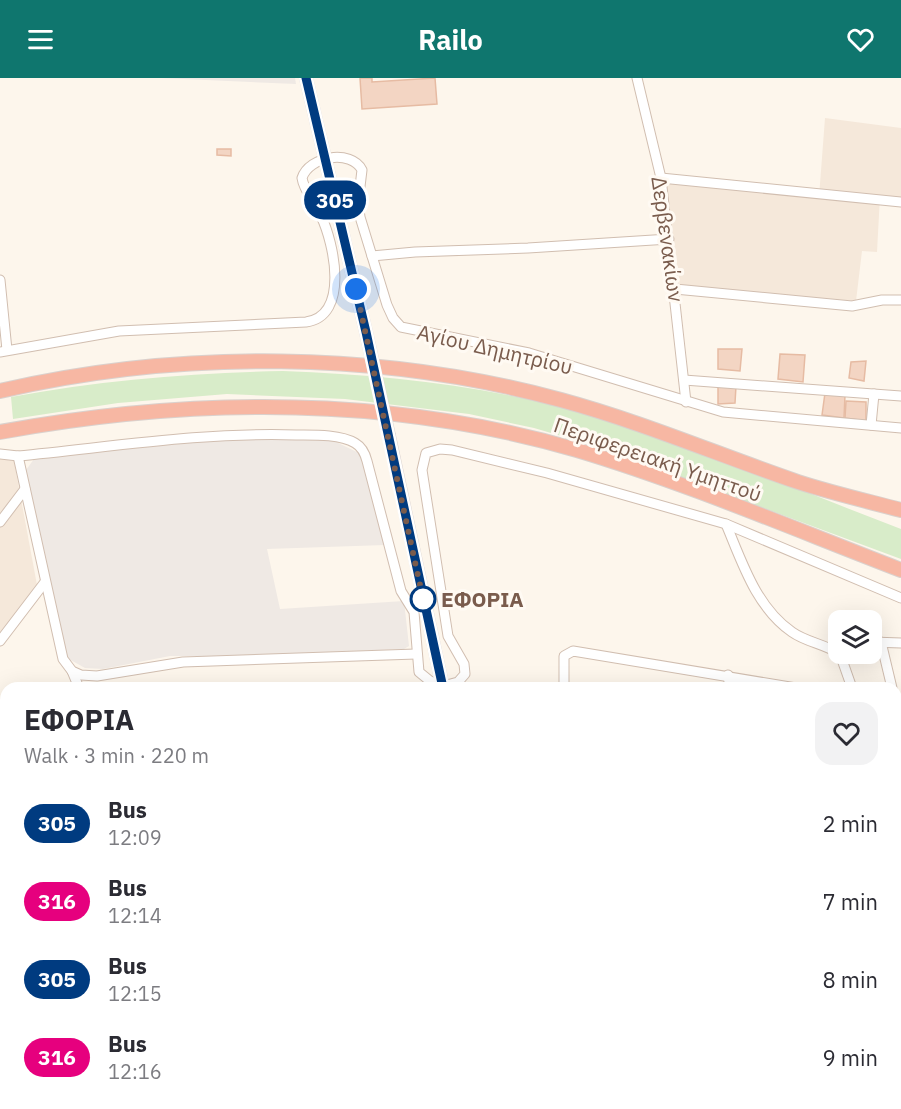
<!DOCTYPE html>
<meta charset="utf-8">
<style>
body{margin:0;font-family:"IBM Plex Sans",sans-serif;background:#f2f2f3;color:#2b2b33;height:100vh;display:flex;flex-direction:column;font-size:22px;white-space:nowrap}
*{box-sizing:border-box;margin:0}
p{font-size:20px;color:#7c7c81}
.icon{flex:none;width:33px;height:33px;fill:none;stroke:currentColor;stroke-width:2;stroke-linecap:round;stroke-linejoin:round}
.map{position:relative;flex:1;overflow:hidden}
.sheet{position:absolute;left:0px;top:604px;width:902px;height:428px;display:flex;flex-direction:column;background:#fff;border-radius:18px 18px 0 0;box-shadow:0 6px 24px #0002}
.sheet>*{flex:none}
.badge{padding:0 12px;border-radius:20px;font-size:21px;line-height:39px}
.fabs{position:absolute;left:828px;top:532px;display:grid;gap:12px}
.fabs a{display:grid;place-items:center;width:54px;height:54px;border-radius:12px;background:#fff;box-shadow:0 6px 24px #0002;font-size:30px}
.you{position:absolute;width:30px;height:30px;margin:-15px;border:4px solid #fff;border-radius:50%;background:#1a73e8;box-shadow:0 0 0 9px #1a73e833}
.map>.badge{position:absolute;translate:-50% -50%;box-shadow:0 0 0 3px #fff}
.round{display:grid;place-items:center;flex:none;width:63px;height:63px;border-radius:18px;background:#f2f2f3}
.summary{display:flex;align-items:center;justify-content:space-between;height:102px;padding:0 24px}
h1{font-size:28px;font-weight:800;line-height:45px}
ul{padding:0;list-style:none}
li{display:flex;align-items:center;gap:18px;height:78px;padding:0 24px}
li div{flex:1}
li b{display:block;font-size:22px}
li em{font-style:normal}
li .badge{min-width:66px;font-weight:700;text-align:center}
header{display:flex;justify-content:space-between;align-items:center;height:78px;padding:0 24px;background:#0f766e;color:#fff;font-size:27px;font-weight:800}
.map>svg:first-child{display:block}
.residential{fill:#f5e8da}
.commercial{fill:#fde8e0}
.industrial{fill:#efe9e4}
.green{fill:#d8ecc9}
.building{fill:#f3d5c3;stroke:#e6bba3;stroke-width:1.5}
.lines{fill:none;stroke-linecap:round;stroke-linejoin:round}
.minor-casing{stroke:#d1beb0;stroke-width:11}
.major-casing{stroke:#dad1cd;stroke-width:14}
.highway-casing{stroke:#dad1cd;stroke-width:16}
.minor{stroke:#fff;stroke-width:9}
.major{stroke:#fbd9a5;stroke-width:12}
.highway{stroke:#f7b7a3;stroke-width:14}
.major-bridge-casing{stroke:#dad1cd;stroke-width:14;stroke-linecap:butt}
.major-bridge{stroke:#fbd9a5;stroke-width:12}
.line-casing{stroke:#fff;stroke-width:14}
.line{stroke:#003b80;stroke-width:9}
.walk{stroke:#7a5c4d;stroke-width:6;stroke-dasharray:0 10.8}
.stop-dot{fill:#fff;stroke:#003b80;stroke-width:3}
.labels{text-anchor:middle;dominant-baseline:central;stroke-width:6;stroke-linejoin:round;paint-order:stroke}
.street-label{font-size:21px;fill:#7a5c4d;stroke:#fffaf3}
.stop-label{font-size:21px;font-weight:bold;fill:#7a5c4d;stroke:#fffaf3;text-anchor:start}
</style>
<header><svg class="icon" aria-label="menu" viewBox="0 0 24 24"><path d="M4 6h16M4 12h16M4 18h16"/></svg>Railo<svg class="icon" aria-label="heart" viewBox="0 0 24 24"><path d="M12 20l-8-8c-3-5 5-10 8-4 3-6 11-1 8 4z"/></svg></header>
<div class="map">
<svg width="901" height="1031" viewBox="0 0 901 1031">
<rect width="100%" height="100%" fill="#fdf6ec"/>
<g class="residential">
<polygon points="825,40 901,50 901,120 880,118 877,174 862,173 856,223 680,208 666,104 819,119"/>
<polygon points="0,381 14,383 37,507 0,557"/>
</g>
<polygon class="commercial" points="188,1026 401,1026 396,1031 184,1031"/>
<g class="industrial">
<polygon points="161,0 295,0 296,6"/>
<polygon points="289,359 332,362 363,377 385,467 267,471 280,531 404,523 409,568 404,571 251,578 170,578 103,591 85,590 67,580 28,408 26,392 34,381 144,365"/>
<polygon points="401,1026 452,1026 463,1031 396,1031"/>
<polygon points="591,1026 662,1026 663,1031 592,1031"/>
</g>
<path class="green" d="M283 293C367 296 450 304 531 322 658 351 780 405 901 451V481L599 369 534 350 469 336 345 321 227 316 118 325 13 341 11 319C102 302 191 295 283 293Z"/>
<g class="building">
<polygon points="360,0 372,0 372,4 435,0 437,26 362,31"/>
<polygon points="217,71 231,71 231,78 217,77"/>
<polygon points="718,271 742,271 740,293 718,291"/>
<polygon points="780,276 805,277 803,304 778,301"/>
<polygon points="866,283 864,303 849,300 851,284"/>
<polygon points="718,307 736,308 735,325 718,326"/>
<polygon points="825,315 845,317 844,340 822,337"/>
<polygon points="846,323 866,324 866,343 845,340"/>
</g>
<g class="lines">
<defs>
<g id="minor">
<polyline points="637,0 661,100 686,324"/>
<polyline points="661,100 901,124"/>
<polyline points="372,178 415,174 528,170 669,161"/>
<polyline points="0,202 7,272"/>
<polyline points="675,211 852,228 882,222 901,222"/>
<path d="M0 274 119 253 306 244C350 238 334 165 321 138 316 125 304 114 302 100 309 78 351 71 362 92L358 125 360 139 387 227 393 240 401 249 529 275 723 334 901 350"/>
<polyline points="684,302 901,318"/>
<polyline points="871,347 874,316"/>
<path d="M0 376 18 378C112 369 202 354 296 357 313 357 340 356 355 365 362 369 365 375 367 383L401 513 414 534 419 594 430 603 445 609"/>
<polyline points="18,378 63,581 72,593 81,597 97,598 183,584 416,576"/>
<polyline points="0,444 25,411"/>
<path d="M726 446C742 484 756 529 792 554 806 564 824 566 838 575"/>
<polyline points="0,563 45,504"/>
<polyline points="872,564 901,565"/>
<polyline points="881,564 892,610"/>
<polyline points="840,576 852,610"/>
<polyline points="72,593 79,610"/>
<polyline points="728,597 730,610"/>
<polyline points="443,608 458,604 465,596 464,586 448,558 422,392 426,375 440,371 452,372 547,395 726,446 901,520"/>
<polyline points="564,610 564,578 573,573 796,610"/>
<polyline points="896,626 901,650"/>
<polyline points="896,744 901,760"/>
<polyline points="896,839 901,840"/>
<polyline points="0,857 6,864"/>
<polyline points="896,976 901,977"/>
<polyline points="71,1026 77,1031"/>
<polyline points="30,1031 31,1026"/>
</g>
<g id="major">
<polyline points="306,0 366,254"/>
<polyline points="389,358 443,610"/>
<polyline points="535,1026 536,1031"/>
</g>
<g id="highway">
<path d="M0 313C181 271 382 273 561 322 642 344 719 377 798 404 832 415 867 423 901 432"/>
<path d="M0 354C192 319 388 317 577 372 687 405 794 451 901 492"/>
</g>
</defs>
<use href="#minor" class="minor-casing"/>
<use href="#major" class="major-casing"/>
<use href="#highway" class="highway-casing"/>
<use href="#minor" class="minor"/>
<use href="#major" class="major"/>
<use href="#highway" class="highway"/>
<defs>
<polyline id="major-bridge" points="366,254 389,358"/>
</defs>
<use href="#major-bridge" class="major-bridge-casing"/>
<use href="#major-bridge" class="major-bridge"/>
</g>
<g class="lines">
<defs>
<polyline id="line" points="306,0 366,254 443,610"/>
</defs>
<use href="#line" class="line-casing"/>
<use href="#line" class="line"/>
<polyline class="walk" points="356,211 423,521"/>
</g>
<circle class="stop-dot" cx="423" cy="521" r="12"/>
<g class="labels">
<g class="street-label">
<text transform="translate(668 161) rotate(82)">Δερβενακίων</text>
<text transform="translate(495 271) rotate(13)">Αγίου Δημητρίου</text>
<text transform="translate(658 381) rotate(19)">Περιφερειακή Υμηττού</text>
</g>
<g class="stop-label">
<text x="441" y="521">ΕΦΟΡΙΑ</text>
</g>
</g>
</svg>
<div class="fabs">
<a><svg class="icon" aria-label="layers" viewBox="0 0 24 24"><path d="M12 4l9 5-9 5-9-5zM3 14l9 5 9-5"/></svg></a>
</div>
<div class="you" style="left:356px;top:211px"></div>
<b class="badge" style="left:335px;top:122px;background:#003b80;color:#fff">305</b>
<section class="sheet">
<div class="summary"><div><h1>ΕΦΟΡΙΑ</h1><p>Walk · 3 min · 220 m</p></div><a class="round"><svg class="icon" aria-label="heart" viewBox="0 0 24 24"><path d="M12 20l-8-8c-3-5 5-10 8-4 3-6 11-1 8 4z"/></svg></a></div>
<ul>
<li><span class="badge" style="background:#003b80;color:#fff">305</span><div><b>Bus</b><p>12:09</p></div><em>2 min</em></li>
<li><span class="badge" style="background:#e6007e;color:#fff">316</span><div><b>Bus</b><p>12:14</p></div><em>7 min</em></li>
<li><span class="badge" style="background:#003b80;color:#fff">305</span><div><b>Bus</b><p>12:15</p></div><em>8 min</em></li>
<li><span class="badge" style="background:#e6007e;color:#fff">316</span><div><b>Bus</b><p>12:16</p></div><em>9 min</em></li>
</ul>
</section>
</div>
